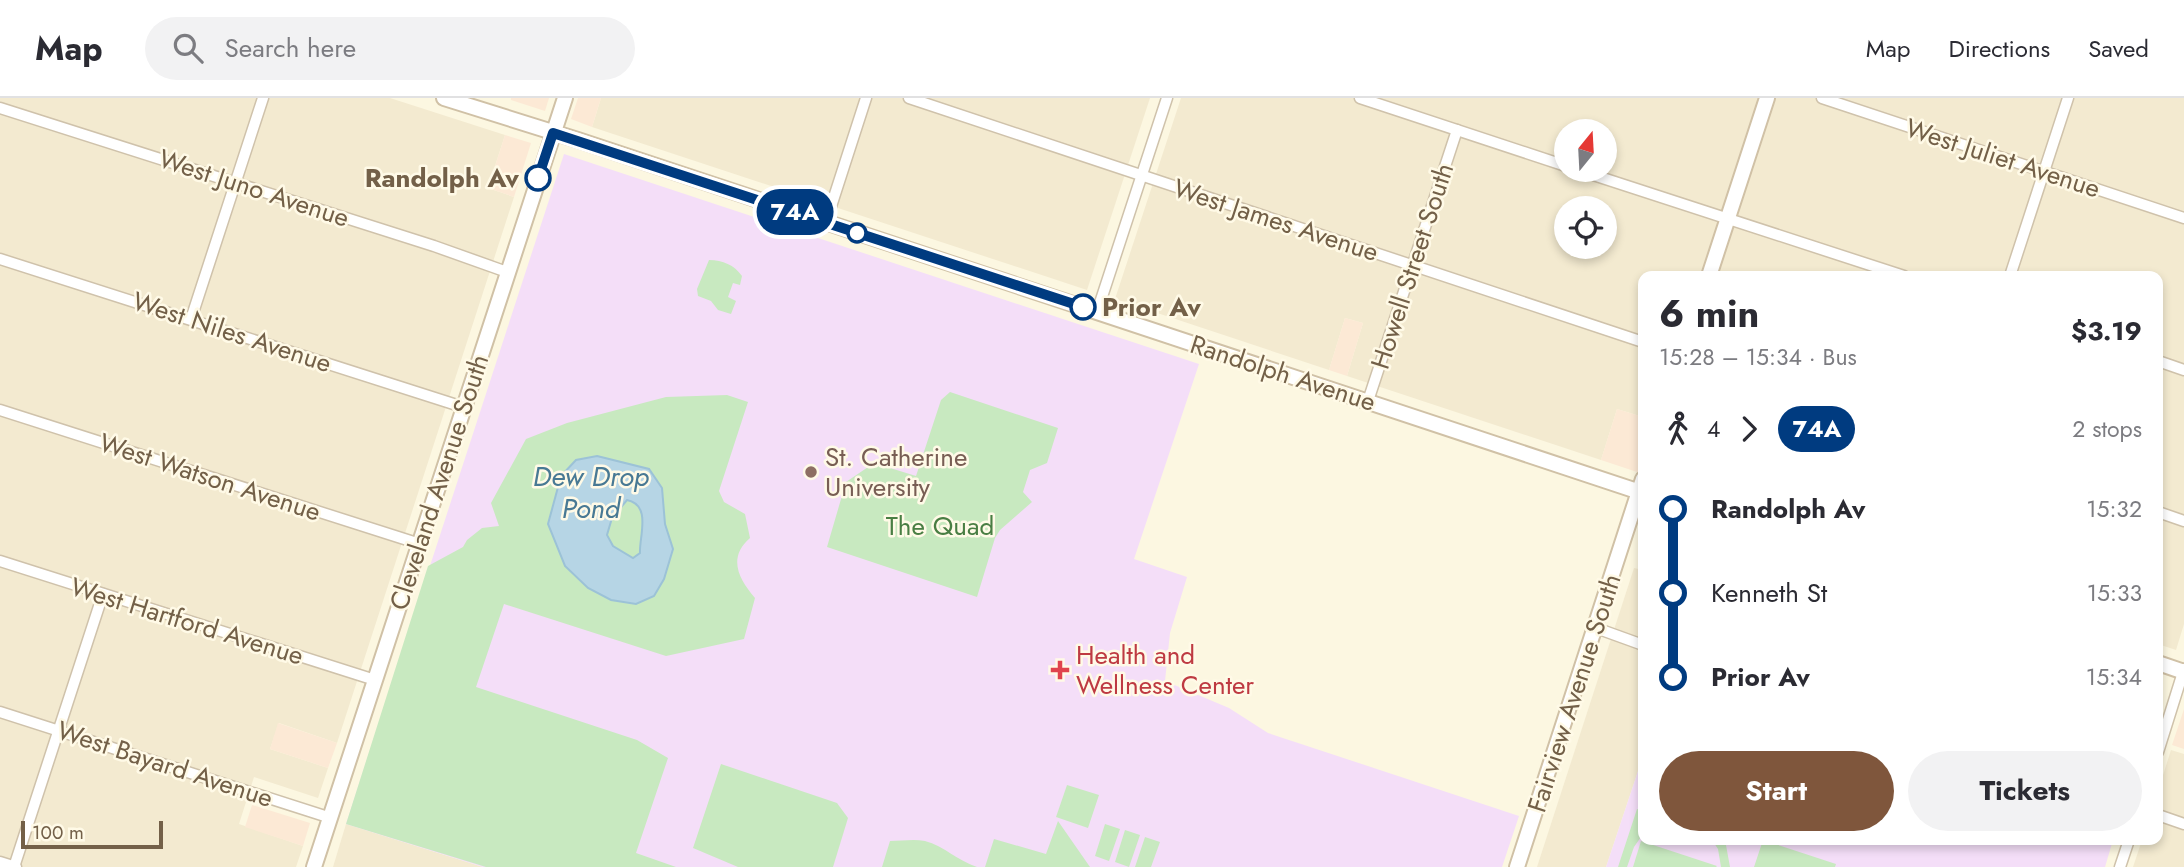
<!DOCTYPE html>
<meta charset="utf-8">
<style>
body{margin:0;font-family:Jost,sans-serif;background:#f2f2f3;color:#2b2b33;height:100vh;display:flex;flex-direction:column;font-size:26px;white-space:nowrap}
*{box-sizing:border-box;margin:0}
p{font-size:23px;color:#7c7c81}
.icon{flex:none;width:38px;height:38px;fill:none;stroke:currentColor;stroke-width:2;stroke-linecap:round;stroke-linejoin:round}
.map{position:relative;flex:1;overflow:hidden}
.details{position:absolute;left:1638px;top:173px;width:525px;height:574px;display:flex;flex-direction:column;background:#fff;border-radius:14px;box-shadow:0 4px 10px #0003}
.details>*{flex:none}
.badge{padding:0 14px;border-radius:23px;font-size:24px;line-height:46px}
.needle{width:46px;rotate:18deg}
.fabs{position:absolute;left:1554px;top:21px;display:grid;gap:14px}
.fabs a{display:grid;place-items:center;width:63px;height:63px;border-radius:50%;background:#fff;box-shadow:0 4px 10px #0003;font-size:35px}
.scale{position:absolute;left:21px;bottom:18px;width:142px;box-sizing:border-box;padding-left:7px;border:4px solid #736048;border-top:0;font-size:19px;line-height:24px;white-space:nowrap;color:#736048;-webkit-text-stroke:5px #fffae7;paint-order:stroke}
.map>.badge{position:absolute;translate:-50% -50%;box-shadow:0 0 0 4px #fff}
.legs{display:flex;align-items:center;gap:10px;height:77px;padding:0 21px;font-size:23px}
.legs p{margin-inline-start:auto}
.summary{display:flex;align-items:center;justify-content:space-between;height:119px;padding:0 21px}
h1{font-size:38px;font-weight:700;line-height:52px}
.primary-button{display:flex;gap:14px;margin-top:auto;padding:14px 21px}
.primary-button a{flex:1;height:80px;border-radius:42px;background:#7f563c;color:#fff;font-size:28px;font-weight:700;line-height:80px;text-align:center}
.primary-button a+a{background:#f2f2f3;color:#2b2b33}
ul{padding:0 21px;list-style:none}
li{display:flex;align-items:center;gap:24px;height:84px;font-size:26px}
li i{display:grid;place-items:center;width:10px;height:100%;margin:0 9px;background:currentColor}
li i::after{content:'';width:18px;height:18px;margin:-9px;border:5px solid;border-radius:50%;background:#fff}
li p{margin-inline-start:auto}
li:first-child i{background:linear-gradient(#0000 50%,currentColor 0)}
li:last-child i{background:linear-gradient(currentColor 50%,#0000 0)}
header{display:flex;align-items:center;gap:42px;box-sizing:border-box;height:98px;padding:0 35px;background:#fff;border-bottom:2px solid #e1e1e2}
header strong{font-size:33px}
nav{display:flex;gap:38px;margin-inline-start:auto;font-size:24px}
.search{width:490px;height:63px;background:#f2f2f3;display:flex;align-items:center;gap:18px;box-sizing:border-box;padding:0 24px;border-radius:38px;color:#7c7c81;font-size:26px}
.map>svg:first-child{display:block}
.residential{fill:#f3ead0;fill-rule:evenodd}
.commercial{fill:#fce9d5}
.education{fill:#f4def8}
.green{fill:#c8e9c0}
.water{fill:#b6d5e5;stroke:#9cc2d7;stroke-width:2;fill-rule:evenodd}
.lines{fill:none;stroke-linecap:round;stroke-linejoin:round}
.street-casing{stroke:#cfc2ab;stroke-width:13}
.secondary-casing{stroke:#d0c1a6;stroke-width:18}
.street{stroke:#fff;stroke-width:10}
.secondary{stroke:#fff;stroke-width:14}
.line-1-casing{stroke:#fff;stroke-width:16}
.line-1{stroke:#003b80;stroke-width:10}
.stop-1-dot{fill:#fff;stroke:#003b80;stroke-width:3.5}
.education-dot{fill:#8d6e63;stroke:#fffae7;stroke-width:2.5}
.health-dot{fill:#e0444e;stroke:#fffae7;stroke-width:2.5}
.labels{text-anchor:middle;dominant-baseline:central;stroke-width:5;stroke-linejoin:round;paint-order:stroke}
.street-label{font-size:26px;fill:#736048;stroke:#fffae7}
.stop-label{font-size:26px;font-weight:bold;fill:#736048;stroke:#fffae7;text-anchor:end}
.education-label{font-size:26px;fill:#785e54;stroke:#fffae7;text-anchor:start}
.park-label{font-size:26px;fill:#497e43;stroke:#fffae7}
.health-label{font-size:26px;fill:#be3a42;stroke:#fffae7;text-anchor:start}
.water-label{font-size:28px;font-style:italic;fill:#487994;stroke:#fffae7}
</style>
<header>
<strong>Map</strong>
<div class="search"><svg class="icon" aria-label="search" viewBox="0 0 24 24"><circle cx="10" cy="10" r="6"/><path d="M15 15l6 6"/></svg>Search here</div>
<nav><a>Map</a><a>Directions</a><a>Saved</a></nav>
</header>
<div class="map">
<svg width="2184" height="769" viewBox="0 0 2184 769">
<rect width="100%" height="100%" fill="#fcf7e1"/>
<g class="residential">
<polygon points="0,0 390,0 505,37 488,90 514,99 337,645 279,625 270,651 328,670 318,700 254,679 239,726 303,748 296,769 0,769"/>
<polygon points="601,0 1150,0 1087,192 592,29"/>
<path d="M1181 0H2184V526L2176 552 2158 546V178H1643V319L1617 311 1601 362 1347 278 1363 225 1345 220 1329 272 1115 201ZM1566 33H1605V72H1566ZM1566 110H1605V149H1566Z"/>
<polygon points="1634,470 1643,472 1643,658 1606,769 1537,769"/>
<polygon points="2171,652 2184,656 2184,769 2133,769 2142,742 2158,742 2158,693"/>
<polygon points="346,726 483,769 333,769"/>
</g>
<g class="commercial">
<polygon points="511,0 549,0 545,13 511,2"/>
<polygon points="578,0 601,0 592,29 571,21"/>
<polygon points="505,37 531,45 514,99 488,90"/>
<polygon points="1345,220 1363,225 1347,278 1329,272"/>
<polygon points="1617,311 1643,319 1643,376 1601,362"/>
<polygon points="2184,611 2184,651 2172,647"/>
<polygon points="278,625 337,645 328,670 270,651"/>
<polygon points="252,707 310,725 303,748 245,729"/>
</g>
<g class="education">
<polygon points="564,56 1199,266 1134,461 1187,479 1170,535 1165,583 1229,610 1268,635 1519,718 1502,769 483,769 346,726"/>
<polygon points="1643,658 1643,742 2113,742 2105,769 1606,769"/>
</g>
<g class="green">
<path d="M709 162C723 162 734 167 742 178L740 187 733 185 728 199 736 203 731 216 718 212 711 203 698 198 697 191Z"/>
<polygon points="950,294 1058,330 1047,365 1030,372 1023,394 1032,404 1000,432 995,440 977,499 827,449 846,384 874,365 916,378 941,302"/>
<path d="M727 297 748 304 719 393 724 404 745 416 750 440C727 460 739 481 755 500L744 541 666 558 504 506 476 589 637 642 668 660 636 755 676 769H486L346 726 428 468 463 449 467 442 482 430 499 428 491 405 526 341 567 325 666 299Z"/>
<polygon points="721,666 837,705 848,720 833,769 738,769 693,750"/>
<polygon points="1067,687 1099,697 1088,730 1056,719"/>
<polygon points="1637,711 1643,713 1643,736 1634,749 1627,769 1618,769"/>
<polygon points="1058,723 1090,769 985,769 994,741 1046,756"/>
<polygon points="1105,726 1120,731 1109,763 1095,758"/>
<polygon points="1125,732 1140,737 1129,769 1115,764"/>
<polygon points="1145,739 1160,744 1151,769 1135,769"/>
<polygon points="1712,742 1722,742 1726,747 1730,769 1721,769 1718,751"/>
<polygon points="1763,742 1836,766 1835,769 1754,769"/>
<path d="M890 743C901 743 914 741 925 743 944 748 958 763 977 769H882Z"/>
<polygon points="1641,743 1717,768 1716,769 1633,769"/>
</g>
<path class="water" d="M597 358 649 371 662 390 665 426 673 451 664 481 654 498 636 506 611 502 588 490 565 468 548 426 561 378 576 362ZM627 402C652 407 639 439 640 455L633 460 613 448 607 437 612 420Z"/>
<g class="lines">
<defs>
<g id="street">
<polyline points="909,0 1643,244"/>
<polyline points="1360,0 1566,68"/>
<polyline points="1822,0 2184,120"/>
<polyline points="0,10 434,148 507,174"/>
<polyline points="1578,72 1904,178"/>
<polyline points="826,124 866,0"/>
<polyline points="0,161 463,309"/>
<polyline points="2010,178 2068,0"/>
<polyline points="1097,214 1167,0"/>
<polyline points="191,221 263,0"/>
<polyline points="2158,263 2184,272"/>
<polyline points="1368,303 1457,32"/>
<polyline points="0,312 420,446"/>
<polyline points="2158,414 2184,423"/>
<polyline points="0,463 375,582"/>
<polyline points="1596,530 1643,547"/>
<polyline points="0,614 331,720"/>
<polyline points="2158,654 2184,571"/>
<polyline points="2158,717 2184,726"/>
<polyline points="0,764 16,769"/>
<polyline points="14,769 103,496"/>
<polyline points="2120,769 2129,742"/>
</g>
<g id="secondary">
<polyline points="444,0 578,42 1643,395"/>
<polyline points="1709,178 1767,0"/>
<polyline points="2158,565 2184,574"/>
<polyline points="314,769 565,0"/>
<polyline points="1517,769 1643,381"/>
</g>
</defs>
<use href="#street" class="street-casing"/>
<use href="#secondary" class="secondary-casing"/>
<use href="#street" class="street"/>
<use href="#secondary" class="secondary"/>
</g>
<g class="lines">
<defs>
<polyline id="line-1" points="538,80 553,35 1083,209"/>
</defs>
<use href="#line-1" class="line-1-casing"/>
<use href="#line-1" class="line-1"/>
</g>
<g class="stop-1-dot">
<circle cx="538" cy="80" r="12"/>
<circle cx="857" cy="135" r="9"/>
<circle cx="1083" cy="209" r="12"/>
</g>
<circle class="education-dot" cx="811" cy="374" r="7"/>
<path class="health-dot" d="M1056.5 561.5h7v7h7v7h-7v7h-7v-7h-7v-7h7z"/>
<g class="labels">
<g class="street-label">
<text transform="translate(2003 60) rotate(18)">West Juliet Avenue</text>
<text transform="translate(254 90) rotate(18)">West Juno Avenue</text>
<text transform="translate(1276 122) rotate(18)">West James Avenue</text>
<text transform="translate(1412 168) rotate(-72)">Howell Street South</text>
<text transform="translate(232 234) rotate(18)">West Niles Avenue</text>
<text transform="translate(1283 275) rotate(18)">Randolph Avenue</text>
<text transform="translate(210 379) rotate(18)">West Watson Avenue</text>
<text transform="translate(439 384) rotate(-72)">Cleveland Avenue South</text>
<text transform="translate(187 523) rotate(17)">West Hartford Avenue</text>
<text transform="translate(1574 595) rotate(-72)">Fairview Avenue South</text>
<text transform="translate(165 666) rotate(18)">West Bayard Avenue</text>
</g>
<g class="stop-label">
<text x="519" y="80">Randolph Av</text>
<text x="1102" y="209" text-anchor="start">Prior Av</text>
</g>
<g class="education-label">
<text x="825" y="359">St. Catherine<tspan x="825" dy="30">University</tspan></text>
</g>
<g class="park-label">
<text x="940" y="428">The Quad</text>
</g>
<g class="health-label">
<text x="1076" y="557">Health and<tspan x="1076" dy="30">Wellness Center</tspan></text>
</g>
<g class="water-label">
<text x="591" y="378">Dew Drop<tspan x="591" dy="32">Pond</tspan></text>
</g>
</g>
</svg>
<div class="fabs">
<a><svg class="needle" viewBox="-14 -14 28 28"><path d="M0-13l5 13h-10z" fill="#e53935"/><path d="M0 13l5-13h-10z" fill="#7c7c81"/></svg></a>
<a><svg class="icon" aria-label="locate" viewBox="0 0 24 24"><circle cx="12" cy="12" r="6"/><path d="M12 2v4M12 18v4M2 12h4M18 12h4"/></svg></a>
</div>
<div class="scale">100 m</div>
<b class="badge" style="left:795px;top:114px;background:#003b80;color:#fff">74A</b>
<section class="details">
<div class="summary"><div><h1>6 min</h1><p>15:28 – 15:34 · Bus</p></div><b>$3.19</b></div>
<div class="legs"><svg class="icon" aria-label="walk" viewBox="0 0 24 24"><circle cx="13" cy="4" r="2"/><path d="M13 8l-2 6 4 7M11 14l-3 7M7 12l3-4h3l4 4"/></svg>4<svg class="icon" aria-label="forward" viewBox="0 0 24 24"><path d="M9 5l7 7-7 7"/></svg><b class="badge" style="background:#003b80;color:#fff">74A</b><p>2 stops</p></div>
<ul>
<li><i style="color:#003b80"></i><b>Randolph Av</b><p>15:32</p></li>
<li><i style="color:#003b80"></i><span>Kenneth St</span><p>15:33</p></li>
<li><i style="color:#003b80"></i><b>Prior Av</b><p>15:34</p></li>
</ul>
<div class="primary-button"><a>Start</a><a>Tickets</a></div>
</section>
</div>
